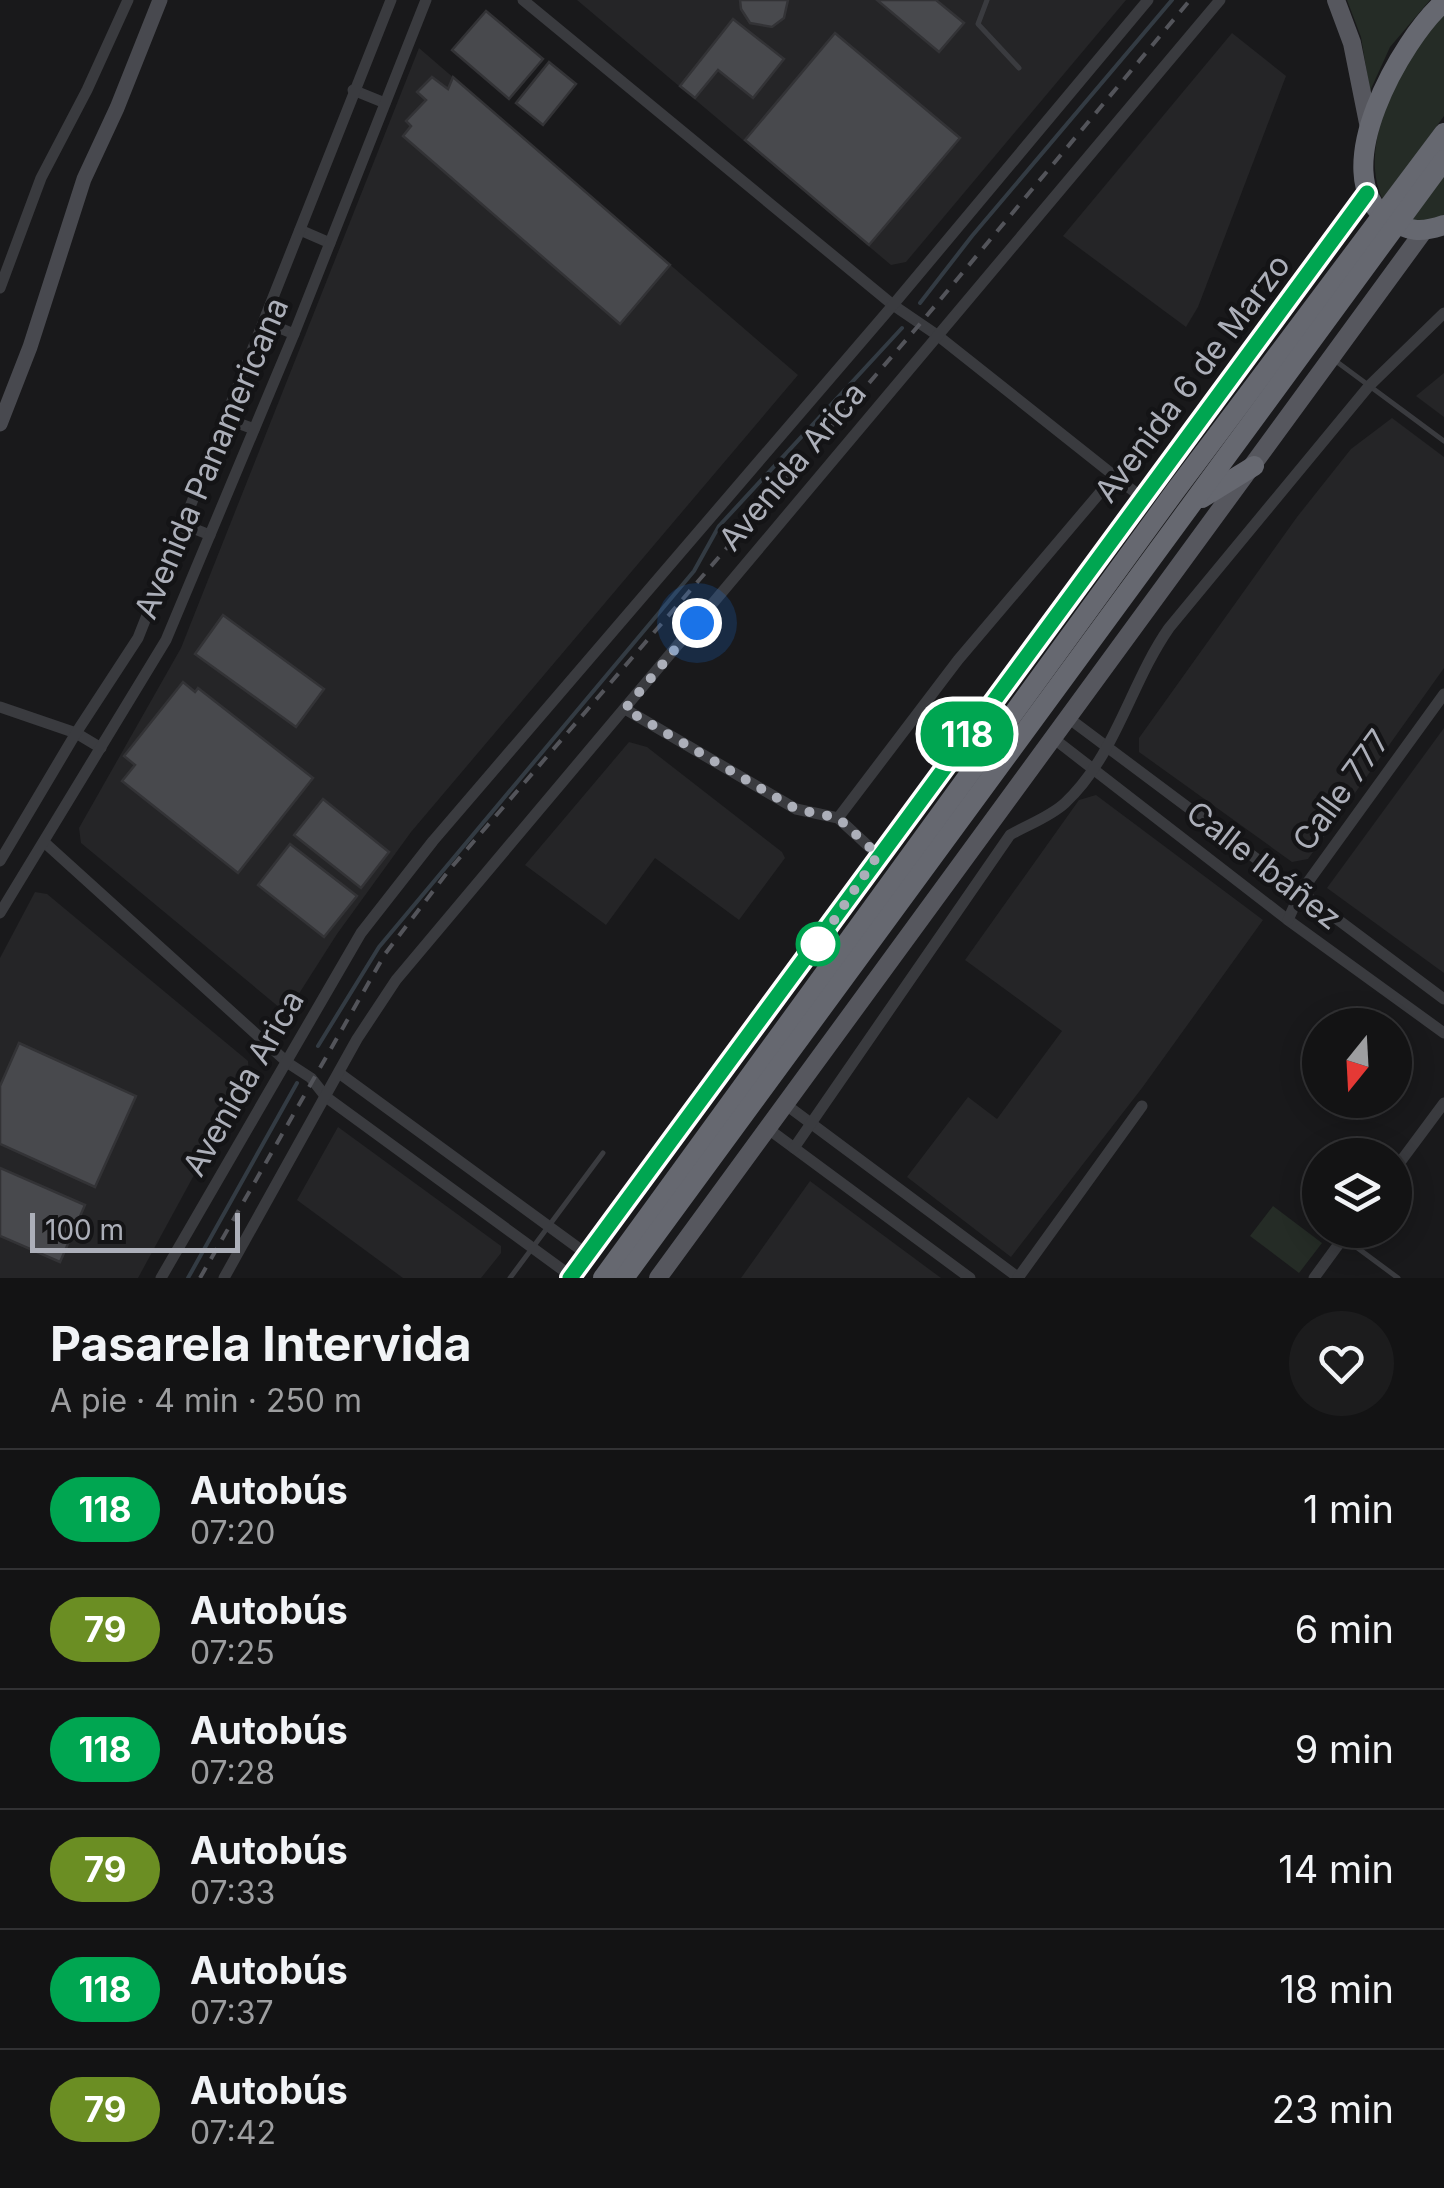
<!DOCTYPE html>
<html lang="es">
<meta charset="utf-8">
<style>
body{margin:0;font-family:Inter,sans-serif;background:#1c1c1d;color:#f1f3f6;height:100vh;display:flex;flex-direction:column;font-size:38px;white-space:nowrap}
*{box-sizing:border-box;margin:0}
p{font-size:32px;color:#9d9ea0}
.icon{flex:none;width:55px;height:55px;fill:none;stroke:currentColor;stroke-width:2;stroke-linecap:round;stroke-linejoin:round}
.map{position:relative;height:1278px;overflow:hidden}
.panel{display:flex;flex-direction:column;background:#131314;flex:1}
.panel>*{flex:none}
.badge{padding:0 20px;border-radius:32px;font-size:35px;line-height:65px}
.needle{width:65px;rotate:198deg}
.fabs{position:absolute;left:1302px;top:1008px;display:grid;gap:20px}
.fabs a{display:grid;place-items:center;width:110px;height:110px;border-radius:50%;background:#131314;box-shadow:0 5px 25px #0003,0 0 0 2px #323234;font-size:50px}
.scale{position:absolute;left:30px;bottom:25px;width:210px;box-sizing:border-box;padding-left:10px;border:5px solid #acafb9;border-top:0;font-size:28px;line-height:35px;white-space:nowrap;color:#acafb9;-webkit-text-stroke:8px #141416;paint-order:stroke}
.you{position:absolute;width:50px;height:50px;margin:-25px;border:8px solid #fff;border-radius:50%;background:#1a73e8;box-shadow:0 0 0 15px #1a73e833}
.map>.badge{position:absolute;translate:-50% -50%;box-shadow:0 0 0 5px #fff}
.round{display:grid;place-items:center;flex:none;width:105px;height:105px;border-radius:52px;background:#1c1c1d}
.summary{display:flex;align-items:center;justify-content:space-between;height:170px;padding:0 50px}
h1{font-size:48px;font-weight:700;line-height:75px}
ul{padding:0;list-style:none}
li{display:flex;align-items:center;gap:30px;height:120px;padding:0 50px;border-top:2px solid #323234}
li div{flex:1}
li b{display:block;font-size:38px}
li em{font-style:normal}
li .badge{min-width:110px;font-weight:700;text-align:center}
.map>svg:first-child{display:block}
.built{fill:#252527}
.green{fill:#252c26}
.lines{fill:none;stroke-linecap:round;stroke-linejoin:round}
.stream{stroke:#333b43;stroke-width:4}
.building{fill:#48494d;stroke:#333336;stroke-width:2.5}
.lane{stroke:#3a3b3f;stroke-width:5}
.street{stroke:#3a3b3f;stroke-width:11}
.secondary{stroke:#48494f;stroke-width:15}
.primary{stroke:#56575e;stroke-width:18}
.highway{stroke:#666870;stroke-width:20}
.rail{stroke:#53545a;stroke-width:4;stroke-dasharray:12 10;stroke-linecap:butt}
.line-casing{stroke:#fff;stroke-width:22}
.line{stroke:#00a651;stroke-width:15}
.walk{stroke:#acafb9;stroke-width:10;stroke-dasharray:0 18}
.stop-dot{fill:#fff;stroke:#00a651;stroke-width:5}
.labels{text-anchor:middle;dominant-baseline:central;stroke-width:9;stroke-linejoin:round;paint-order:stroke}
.street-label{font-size:32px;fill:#acafb9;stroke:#141416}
</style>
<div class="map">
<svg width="1444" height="1278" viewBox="0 0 1444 1278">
<rect width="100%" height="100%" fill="#19191b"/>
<g class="built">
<polygon points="577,0 1126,0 906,262 891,265"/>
<polygon points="1232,33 1286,76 1198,307 1186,327 1063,236"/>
<polygon points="419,48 798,375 411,832 337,934 293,1003 280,1008 81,843 79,828 181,648"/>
<polygon points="1444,373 1444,417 1416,396"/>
<polygon points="1392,418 1444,457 1444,668 1308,859 1292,862 1139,752 1139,738 1297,517 1351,449"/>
<polygon points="1444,728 1444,973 1327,888"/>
<polygon points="629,742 647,747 782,852 785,858 739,920 655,858 606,925 525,865"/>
<polygon points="1096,795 1263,920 1142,1088 1011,1257 907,1177 968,1097 997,1119 1062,1031 965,960 1079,800"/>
<polygon points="35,892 47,894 248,1061 249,1074 138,1278 0,1278 0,958"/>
<polygon points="338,1127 501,1246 501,1253 481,1278 403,1278 297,1200"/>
<polygon points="810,1181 941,1278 741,1278"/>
</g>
<g class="green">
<polygon points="1347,0 1430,0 1390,47 1370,91 1361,37"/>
<path d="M1444 15V116L1383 200C1355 144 1404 55 1444 15Z"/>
<polygon points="1444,176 1444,216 1421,222 1411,220"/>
<polygon points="1273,1206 1322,1243 1299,1273 1250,1236"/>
</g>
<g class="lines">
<g class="stream">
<polyline points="920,303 972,236 1172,0"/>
<polyline points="318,1046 379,947 694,571 719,526 902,328"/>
<polyline points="188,1278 297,1083"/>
</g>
</g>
<g class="building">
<polygon points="788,0 784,18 772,27 750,23 741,9 740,0"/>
<polygon points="877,0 936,0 964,23 939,52"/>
<polygon points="486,11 543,59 509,99 452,50"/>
<polygon points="733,19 784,59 753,98 718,70 695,98 680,86"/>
<polygon points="835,33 960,138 869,245 745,140"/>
<polygon points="549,62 576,84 543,125 516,103"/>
<polygon points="432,77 448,89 453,77 670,265 620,324 403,136 411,126 406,121 426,100 417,92"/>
<polygon points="223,615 324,689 296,727 195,654"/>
<polygon points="183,682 195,692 198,688 313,778 238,873 122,781 135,765 124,756"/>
<polygon points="323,799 389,852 361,888 294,835"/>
<polygon points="290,844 357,896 324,937 258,885"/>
<polygon points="19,1043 136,1096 95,1187 0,1144 0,1086"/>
<polygon points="0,1168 85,1205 60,1262 0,1236"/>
</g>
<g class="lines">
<g class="lane">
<polyline points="987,0 978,24 1019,68"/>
<polyline points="1333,359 1444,441"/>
<polyline points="1344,1238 1398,1278"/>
<polyline points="510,1278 603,1153"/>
</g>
<g class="street">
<polyline points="523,0 893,305 937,335 1141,497"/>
<polyline points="353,90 385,103"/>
<polyline points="300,230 330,243"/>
<polyline points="0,288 41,178 87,90 128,0"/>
<polyline points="265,322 294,334"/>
<polyline points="224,418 254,429"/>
<polyline points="182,524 210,535"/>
<polyline points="0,707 76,733 101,748"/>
<polyline points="625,709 796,809 838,818 878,855"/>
<polyline points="1067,717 1444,999"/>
<polyline points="1053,738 1288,920 1444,1033"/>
<polyline points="838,818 958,660 1115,475"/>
<polyline points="44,842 288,1063 311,1078 326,1097 571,1276"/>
<polyline points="0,861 76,733 138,638 391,0"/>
<polyline points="0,913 166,640 294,334 426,0"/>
<polyline points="1288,920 1300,893 1444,694"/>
<polyline points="339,1073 588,1255"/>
<polyline points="785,1104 1019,1278"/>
<polyline points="767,1128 970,1278"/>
<path d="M794 1148 1010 835C1027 825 1050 817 1065 803 1116 755 1130 684 1169 628L1369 386 1444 313"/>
<polyline points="1395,1169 1444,1103"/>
<polyline points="161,1278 361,933 433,841 893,305 1148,0"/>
<polyline points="224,1278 357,1039 396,980 1220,0"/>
<polyline points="1018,1278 1142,1106"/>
<polyline points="1314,1278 1349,1230"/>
</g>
<polyline class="secondary" points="0,424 30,347 84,179 117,108 160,0"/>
<g class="primary">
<polyline points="1336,0 1352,43 1369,128"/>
<polyline points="570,1278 1367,193"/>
<polyline points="658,1278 1423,232"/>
</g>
<g class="highway">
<path d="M1444 2C1402 38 1324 175 1387 218 1408 232 1421 233 1444 225"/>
<polyline points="1202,498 1254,466"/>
<polyline points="603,1278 1176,490 1444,133"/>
<polyline points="624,1278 1444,160"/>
</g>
<polyline class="rail" points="200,1278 385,954 450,869 919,325 1190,0"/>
</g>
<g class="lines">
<defs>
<polyline id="line" points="570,1278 1367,193"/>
</defs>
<use href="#line" class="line-casing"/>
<use href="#line" class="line"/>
<polyline class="walk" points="697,623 625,709 796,809 838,818 878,855 818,944"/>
</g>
<circle class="stop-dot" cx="818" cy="944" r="20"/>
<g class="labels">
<g class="street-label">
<text transform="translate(1192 378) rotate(-53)">Avenida 6 de Marzo</text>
<text transform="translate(211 458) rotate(-67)">Avenida Panamericana</text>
<text transform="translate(792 466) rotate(-50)">Avenida Arica</text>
<text transform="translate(1341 790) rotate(-54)">Calle 777</text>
<text transform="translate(1264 865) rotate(38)">Calle Ibáñez</text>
<text transform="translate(243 1083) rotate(-60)">Avenida Arica</text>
</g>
</g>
</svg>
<div class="fabs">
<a><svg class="needle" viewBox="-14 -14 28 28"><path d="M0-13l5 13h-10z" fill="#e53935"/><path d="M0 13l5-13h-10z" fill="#9d9ea0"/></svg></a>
<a><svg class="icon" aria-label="layers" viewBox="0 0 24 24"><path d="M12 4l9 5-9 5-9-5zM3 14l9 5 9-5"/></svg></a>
</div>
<div class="scale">100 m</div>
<div class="you" style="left:697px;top:623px"></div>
<b class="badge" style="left:967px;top:734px;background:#00a651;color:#fff">118</b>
</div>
<section class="panel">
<div class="summary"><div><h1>Pasarela Intervida</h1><p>A pie · 4 min · 250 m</p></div><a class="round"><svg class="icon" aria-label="heart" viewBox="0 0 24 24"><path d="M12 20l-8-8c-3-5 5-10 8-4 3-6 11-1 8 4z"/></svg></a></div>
<ul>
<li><span class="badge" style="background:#00a651;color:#fff">118</span><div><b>Autobús</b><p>07:20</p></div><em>1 min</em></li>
<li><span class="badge" style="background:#6b8e23;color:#fff">79</span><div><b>Autobús</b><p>07:25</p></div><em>6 min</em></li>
<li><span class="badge" style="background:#00a651;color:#fff">118</span><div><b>Autobús</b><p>07:28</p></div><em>9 min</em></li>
<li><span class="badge" style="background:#6b8e23;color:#fff">79</span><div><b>Autobús</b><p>07:33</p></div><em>14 min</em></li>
<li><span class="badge" style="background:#00a651;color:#fff">118</span><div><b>Autobús</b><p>07:37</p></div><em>18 min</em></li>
<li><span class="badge" style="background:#6b8e23;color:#fff">79</span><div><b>Autobús</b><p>07:42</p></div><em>23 min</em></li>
</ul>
</section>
